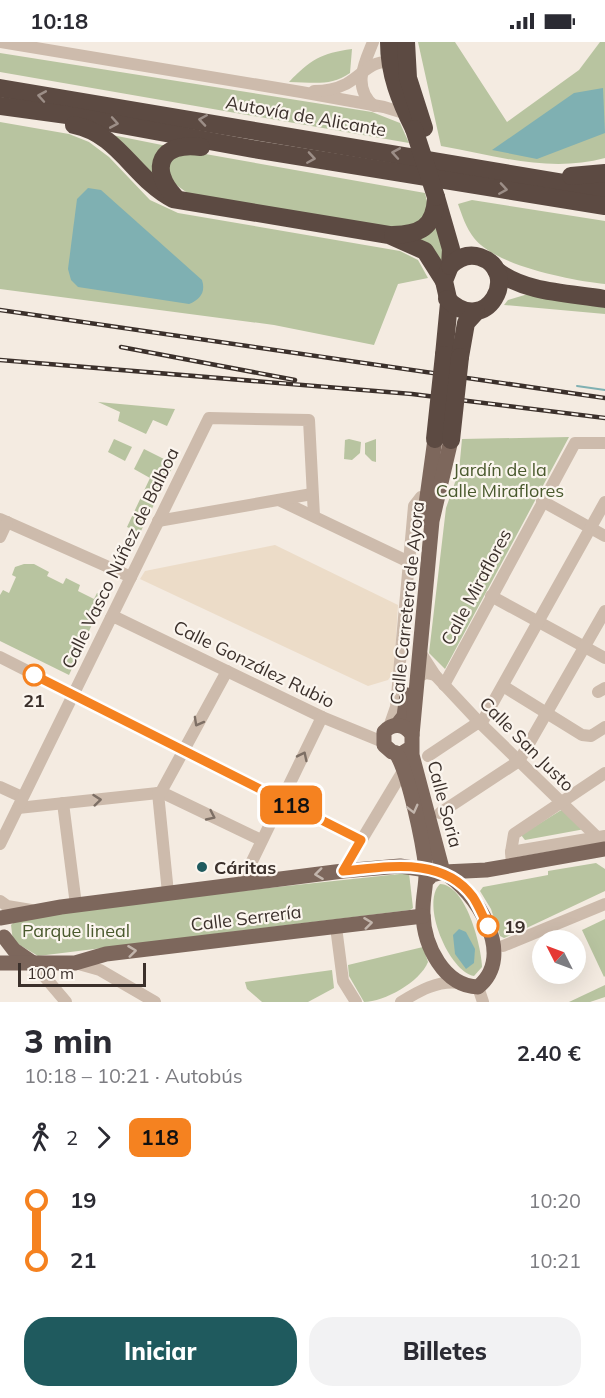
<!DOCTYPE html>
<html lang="es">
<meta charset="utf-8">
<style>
body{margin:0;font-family:Mulish,sans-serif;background:#f2f2f3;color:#2b2b33;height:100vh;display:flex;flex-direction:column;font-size:22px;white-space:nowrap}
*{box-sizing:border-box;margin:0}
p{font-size:20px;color:#7c7c81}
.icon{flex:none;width:33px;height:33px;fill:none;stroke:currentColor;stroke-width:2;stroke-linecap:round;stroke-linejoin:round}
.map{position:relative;height:960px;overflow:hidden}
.side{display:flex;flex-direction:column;background:#fff;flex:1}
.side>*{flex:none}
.badge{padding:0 12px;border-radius:9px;font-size:21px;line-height:39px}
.needle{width:39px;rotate:312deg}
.buttons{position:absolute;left:532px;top:888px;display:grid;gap:12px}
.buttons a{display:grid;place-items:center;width:54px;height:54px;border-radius:50%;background:#fff;box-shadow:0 6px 24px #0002;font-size:30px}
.scale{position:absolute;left:18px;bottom:15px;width:128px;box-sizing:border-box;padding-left:6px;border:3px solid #3b302b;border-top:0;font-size:16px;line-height:21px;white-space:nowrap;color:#3b302b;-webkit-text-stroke:4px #fbf5ee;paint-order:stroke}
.map>.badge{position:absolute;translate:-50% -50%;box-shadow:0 0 0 3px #fff}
.legs{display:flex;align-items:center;gap:9px;height:66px;padding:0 24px;font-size:20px}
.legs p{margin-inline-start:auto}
.summary{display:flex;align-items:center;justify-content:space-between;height:102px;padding:0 24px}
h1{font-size:33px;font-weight:800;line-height:45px}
.button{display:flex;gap:12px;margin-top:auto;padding:12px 24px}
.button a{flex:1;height:69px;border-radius:24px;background:#1f5a5e;color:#fff;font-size:24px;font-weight:800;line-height:69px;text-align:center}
.button a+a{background:#f2f2f3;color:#2b2b33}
ul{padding:0 24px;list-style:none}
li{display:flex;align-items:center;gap:21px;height:60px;font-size:22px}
li i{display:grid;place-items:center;width:9px;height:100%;margin:0 8px;background:currentColor}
li i::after{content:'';width:15px;height:15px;margin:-8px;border:4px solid;border-radius:50%;background:#fff}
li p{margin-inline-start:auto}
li:first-child i{background:linear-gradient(#0000 50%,currentColor 0)}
li:last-child i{background:linear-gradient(currentColor 50%,#0000 0)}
.status{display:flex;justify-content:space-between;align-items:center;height:42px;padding:0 30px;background:#fff;direction:ltr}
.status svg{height:16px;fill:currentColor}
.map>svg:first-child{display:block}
.green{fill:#b8c4a0}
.plaza{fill:#ecdcc8}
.water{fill:#7fb0b2}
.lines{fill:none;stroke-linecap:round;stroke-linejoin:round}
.stream{stroke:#7fb0b2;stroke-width:2}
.minor{stroke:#cdbbac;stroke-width:12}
.major{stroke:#7d675c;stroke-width:15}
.highway{stroke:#5c4a42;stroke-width:18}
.rail-casing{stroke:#3b302b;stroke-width:4.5}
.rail{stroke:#fbf5ee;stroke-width:2;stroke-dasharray:7;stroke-linecap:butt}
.highway-bridge{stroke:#5c4a42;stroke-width:18}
.oneway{stroke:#9c8e87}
.oneway2{stroke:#7d6f65}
.oneway3{stroke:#c2b5ac}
.line-1-casing{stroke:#fff;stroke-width:14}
.line-1{stroke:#f58220;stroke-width:9}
.stop-1-dot{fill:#fff;stroke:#f58220;stroke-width:3}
.poi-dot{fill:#1f5a5e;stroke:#fbf5ee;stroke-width:2}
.labels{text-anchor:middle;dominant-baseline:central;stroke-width:4.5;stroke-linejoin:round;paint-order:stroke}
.street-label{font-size:18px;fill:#3b302b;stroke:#fbf5ee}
.park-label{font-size:18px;fill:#4a5a2e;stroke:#fbf5ee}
.stop-label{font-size:18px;font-weight:bold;fill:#3b302b;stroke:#fbf5ee}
.poi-label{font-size:18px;font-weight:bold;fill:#3b302b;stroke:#fbf5ee;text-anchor:start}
</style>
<div class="status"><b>10:18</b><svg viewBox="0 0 49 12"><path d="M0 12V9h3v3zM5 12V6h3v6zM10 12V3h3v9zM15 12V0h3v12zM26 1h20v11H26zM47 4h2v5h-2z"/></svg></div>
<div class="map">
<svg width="605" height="960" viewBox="0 0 605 960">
<rect width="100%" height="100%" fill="#f4ebe1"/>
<g class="green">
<path d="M418 0H455L507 80 579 28 600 0H605V116C550 131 496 114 441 104Z"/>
<path d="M352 7 350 31C330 45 312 40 289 40 310 18 321 11 352 7Z"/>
<polygon points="0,11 372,70 400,81 409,101 0,30"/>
<polygon points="0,80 69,92 89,100 109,115 150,158 178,171 400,209 418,218 428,236 398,242 374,303 274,283 0,247"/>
<polygon points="112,93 167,104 153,132"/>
<polygon points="194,110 425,151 428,164 421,179 401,188 189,152 169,138 169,121 173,116"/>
<path d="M472 158 605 179V242C570 238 496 224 474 196 466 186 462 173 458 162Z"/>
<polygon points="438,185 440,187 444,221 416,198"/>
<polygon points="528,252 605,264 605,272 504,263 508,258"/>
<polygon points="98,360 175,367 167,384 153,378 146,392 118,379 120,370"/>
<polygon points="569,395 445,627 429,611 446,466 459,429 462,397"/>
<polygon points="114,397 132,405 125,419 108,410"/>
<polygon points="349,397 361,400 360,411 352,418 344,417 345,398"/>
<polygon points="376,397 376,420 372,419 365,412 365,401"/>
<polygon points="144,407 174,422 140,491 127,485 150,436 134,427"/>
<polygon points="24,522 34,522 49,530 47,534 63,542 66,536 80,543 78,549 94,557 97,551 105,554 69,633 0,599 0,553 3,548 9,551 16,535 12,533 15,525"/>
<polygon points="563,767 585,787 525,798 521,793"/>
<polygon points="596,821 605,827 605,849 516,891 504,896 500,894 491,867 480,849 483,845 548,833 548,829"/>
<polygon points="409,831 413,866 410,868 38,914 13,899 11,883 14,880 73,867"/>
<path d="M440 842C466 843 481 903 482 925L474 934C449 930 420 861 440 842Z"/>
<polygon points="605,877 605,934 604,935 582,888"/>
<path d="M423 905 428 920C420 940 384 960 364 960L349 934 348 923Z"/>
<polygon points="332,928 334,946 308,960 262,960 247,947 245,940"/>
<polygon points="605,943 605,955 590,960 569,960"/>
</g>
<polygon class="plaza" points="275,503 398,563 394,630 388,638 368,644 140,537 145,529"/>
<g class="water">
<polygon points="603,46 605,91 537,117 492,108 574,51"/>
<path d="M88 146 101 148 202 238C206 250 200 258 189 262L78 245 71 238 68 227 77 157Z"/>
<polygon points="459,887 466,890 475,907 474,921 466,927 455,912 453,893"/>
</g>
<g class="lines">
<polyline class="stream" points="577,344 605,348"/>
<g class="minor">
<polyline points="0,0 301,50 384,65 407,72"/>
<path d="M373 0C364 22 352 45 374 64"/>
<path d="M314 49C325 49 336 47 346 42 363 33 374 13 396 23"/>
<polyline points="279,458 409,520"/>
<polyline points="542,459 605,494"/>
<polyline points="0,477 131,535"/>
<polyline points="158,479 312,452"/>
<polyline points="0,495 7,480"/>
<polyline points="491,554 605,616"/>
<polyline points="111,576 117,576 322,675 383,700"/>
<polyline points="0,615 361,798"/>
<polyline points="435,633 479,680 597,795"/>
<polyline points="418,635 426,631 435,633 420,610"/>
<polyline points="444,643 575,401 605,401"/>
<polyline points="503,644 582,693 591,694 605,685"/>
<polyline points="598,650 605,646"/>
<polyline points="481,682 605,460"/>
<polyline points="389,685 396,665 414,464 421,455 427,454"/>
<polyline points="428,714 479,680"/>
<polyline points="0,745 22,755"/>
<polyline points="161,750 261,798"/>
<polyline points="63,761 76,863"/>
<polyline points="18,766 158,751"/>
<polyline points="440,771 519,719 605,569"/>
<polyline points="0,802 209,376 309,378 314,474"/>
<polyline points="511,810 605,794"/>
<polyline points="512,823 511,810 514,792 605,731"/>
<polyline points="343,829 403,729"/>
<polyline points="241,842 322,675"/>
<polyline points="168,851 158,751 161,750 227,629"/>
<polyline points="0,859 7,864 31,868"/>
<polyline points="336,885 343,939 356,960"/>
<polyline points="503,904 605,862"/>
<polyline points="33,921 66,960"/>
<polyline points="75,921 100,928 155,960"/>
<polyline points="478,945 483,960"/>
<path d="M401 960C419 949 438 938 459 941"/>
</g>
<g class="major">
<polyline points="424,477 435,397"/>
<polyline points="397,683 404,674 407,653"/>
<polyline points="412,693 432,479 451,398"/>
<path d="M412 705 401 712 392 710 384 703V690C393 680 405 682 412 693V713L443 830"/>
<path d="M396 711C409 732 423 800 426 827 427 842 422 857 423 872 424 904 444 944 478 945 517 913 476 849 443 830L432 833 426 839"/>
<polyline points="444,830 486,828 605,807"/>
<polyline points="0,876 61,865 343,829 400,824 440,830"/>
<polyline points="4,895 14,908 33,921"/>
<polyline points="0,921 75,921 106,912 423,874"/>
</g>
<g class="highway">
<path d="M389 0C389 32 400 59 414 87"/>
<polyline points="406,0 408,36 424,86"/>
<polyline points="0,46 605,148"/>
<polyline points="0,64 67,73 253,107 605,164"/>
<path d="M74 83C119 92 134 137 173 157L389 193 425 209 444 239"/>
<polyline points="571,134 605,131"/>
<path d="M175 155C148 126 161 99 201 105"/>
<polyline points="436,155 451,207 450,224 444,239 449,261 444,313"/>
<path d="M393 193C420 192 434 186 436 157"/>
<path d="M496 228C524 251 570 251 605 257"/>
<path d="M447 257C487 297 522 229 480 215 468 211 458 216 450 224"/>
<polyline points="460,315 466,281 476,270"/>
</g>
<defs>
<g id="rail">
<polyline points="0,268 605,356"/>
<polyline points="121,305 295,338"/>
<polyline points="0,318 412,352 605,376"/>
</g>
</defs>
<use href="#rail" class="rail-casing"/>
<use href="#rail" class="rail"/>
<g class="highway-bridge">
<polyline points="414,87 436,155"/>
<polyline points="435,397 444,313"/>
<polyline points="451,398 460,315"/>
</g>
</g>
<defs><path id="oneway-chevron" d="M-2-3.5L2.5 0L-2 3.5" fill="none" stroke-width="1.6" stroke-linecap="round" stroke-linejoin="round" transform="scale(1.5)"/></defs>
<g class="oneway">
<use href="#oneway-chevron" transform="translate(42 54) rotate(-170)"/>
<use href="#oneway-chevron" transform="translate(203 78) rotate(-171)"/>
<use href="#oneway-chevron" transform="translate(114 81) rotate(10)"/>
<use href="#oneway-chevron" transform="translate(396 111) rotate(-170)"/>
<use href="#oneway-chevron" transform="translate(311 116) rotate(9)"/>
<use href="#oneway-chevron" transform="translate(503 147) rotate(9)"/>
</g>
<g class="oneway2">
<use href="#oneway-chevron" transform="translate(198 680) rotate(119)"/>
<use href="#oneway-chevron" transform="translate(303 714) rotate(-64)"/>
<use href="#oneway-chevron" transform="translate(97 758) rotate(-6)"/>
<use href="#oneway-chevron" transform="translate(211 774) rotate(25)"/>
</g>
<g class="oneway3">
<use href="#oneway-chevron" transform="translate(413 767) rotate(76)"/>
<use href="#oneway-chevron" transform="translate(319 832) rotate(173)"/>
<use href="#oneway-chevron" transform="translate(368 881) rotate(-7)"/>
<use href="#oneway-chevron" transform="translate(132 909) rotate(-7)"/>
</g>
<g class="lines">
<defs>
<path id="line-1" d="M34 633 361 798 343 829C388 825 443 814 473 855 479 864 483 875 488 884"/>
</defs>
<use href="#line-1" class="line-1-casing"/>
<use href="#line-1" class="line-1"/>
</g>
<g class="stop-1-dot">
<circle cx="34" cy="633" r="10"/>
<circle cx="488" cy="884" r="10"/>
</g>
<circle class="poi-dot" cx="202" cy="825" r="6"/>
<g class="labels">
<g class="street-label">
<text transform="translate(306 74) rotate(10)">Autovía de Alicante</text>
<text transform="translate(120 516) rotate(-64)">Calle Vasco Núñez de Balboa</text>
<text transform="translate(476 545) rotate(-62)">Calle Miraflores</text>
<text transform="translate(407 561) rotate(-84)">Calle Carretera de Ayora</text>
<text transform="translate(254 622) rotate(26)">Calle González Rubio</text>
<text transform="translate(527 702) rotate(45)">Calle San Justo</text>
<text transform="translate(445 762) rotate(75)">Calle Soria</text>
<text transform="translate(246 876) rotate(-7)">Calle Serrería</text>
</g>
<g class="park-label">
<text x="500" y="427">Jardín de la<tspan x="500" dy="21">Calle Miraflores</tspan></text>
<text x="76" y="888">Parque lineal</text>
</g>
<g class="stop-label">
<text x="34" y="658">21</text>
<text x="504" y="884" text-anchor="start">19</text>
</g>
<g class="poi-label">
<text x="214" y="825">Cáritas</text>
</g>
</g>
</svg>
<div class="buttons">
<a><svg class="needle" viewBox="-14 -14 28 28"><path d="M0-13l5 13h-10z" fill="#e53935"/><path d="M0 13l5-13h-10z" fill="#7c7c81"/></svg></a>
</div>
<div class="scale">100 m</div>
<b class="badge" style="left:291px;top:763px;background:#f58220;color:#111">118</b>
</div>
<section class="side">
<div class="summary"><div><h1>3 min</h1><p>10:18 – 10:21 · Autobús</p></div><b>2.40 €</b></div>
<div class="legs"><svg class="icon" aria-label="walk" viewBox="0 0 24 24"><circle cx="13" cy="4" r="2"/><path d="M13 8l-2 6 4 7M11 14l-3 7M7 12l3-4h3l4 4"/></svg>2<svg class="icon" aria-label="forward" viewBox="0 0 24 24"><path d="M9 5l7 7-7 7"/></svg><b class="badge" style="background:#f58220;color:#111">118</b></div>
<ul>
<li><i style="color:#f58220"></i><b>19</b><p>10:20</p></li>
<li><i style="color:#f58220"></i><b>21</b><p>10:21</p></li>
</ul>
<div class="button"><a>Iniciar</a><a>Billetes</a></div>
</section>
